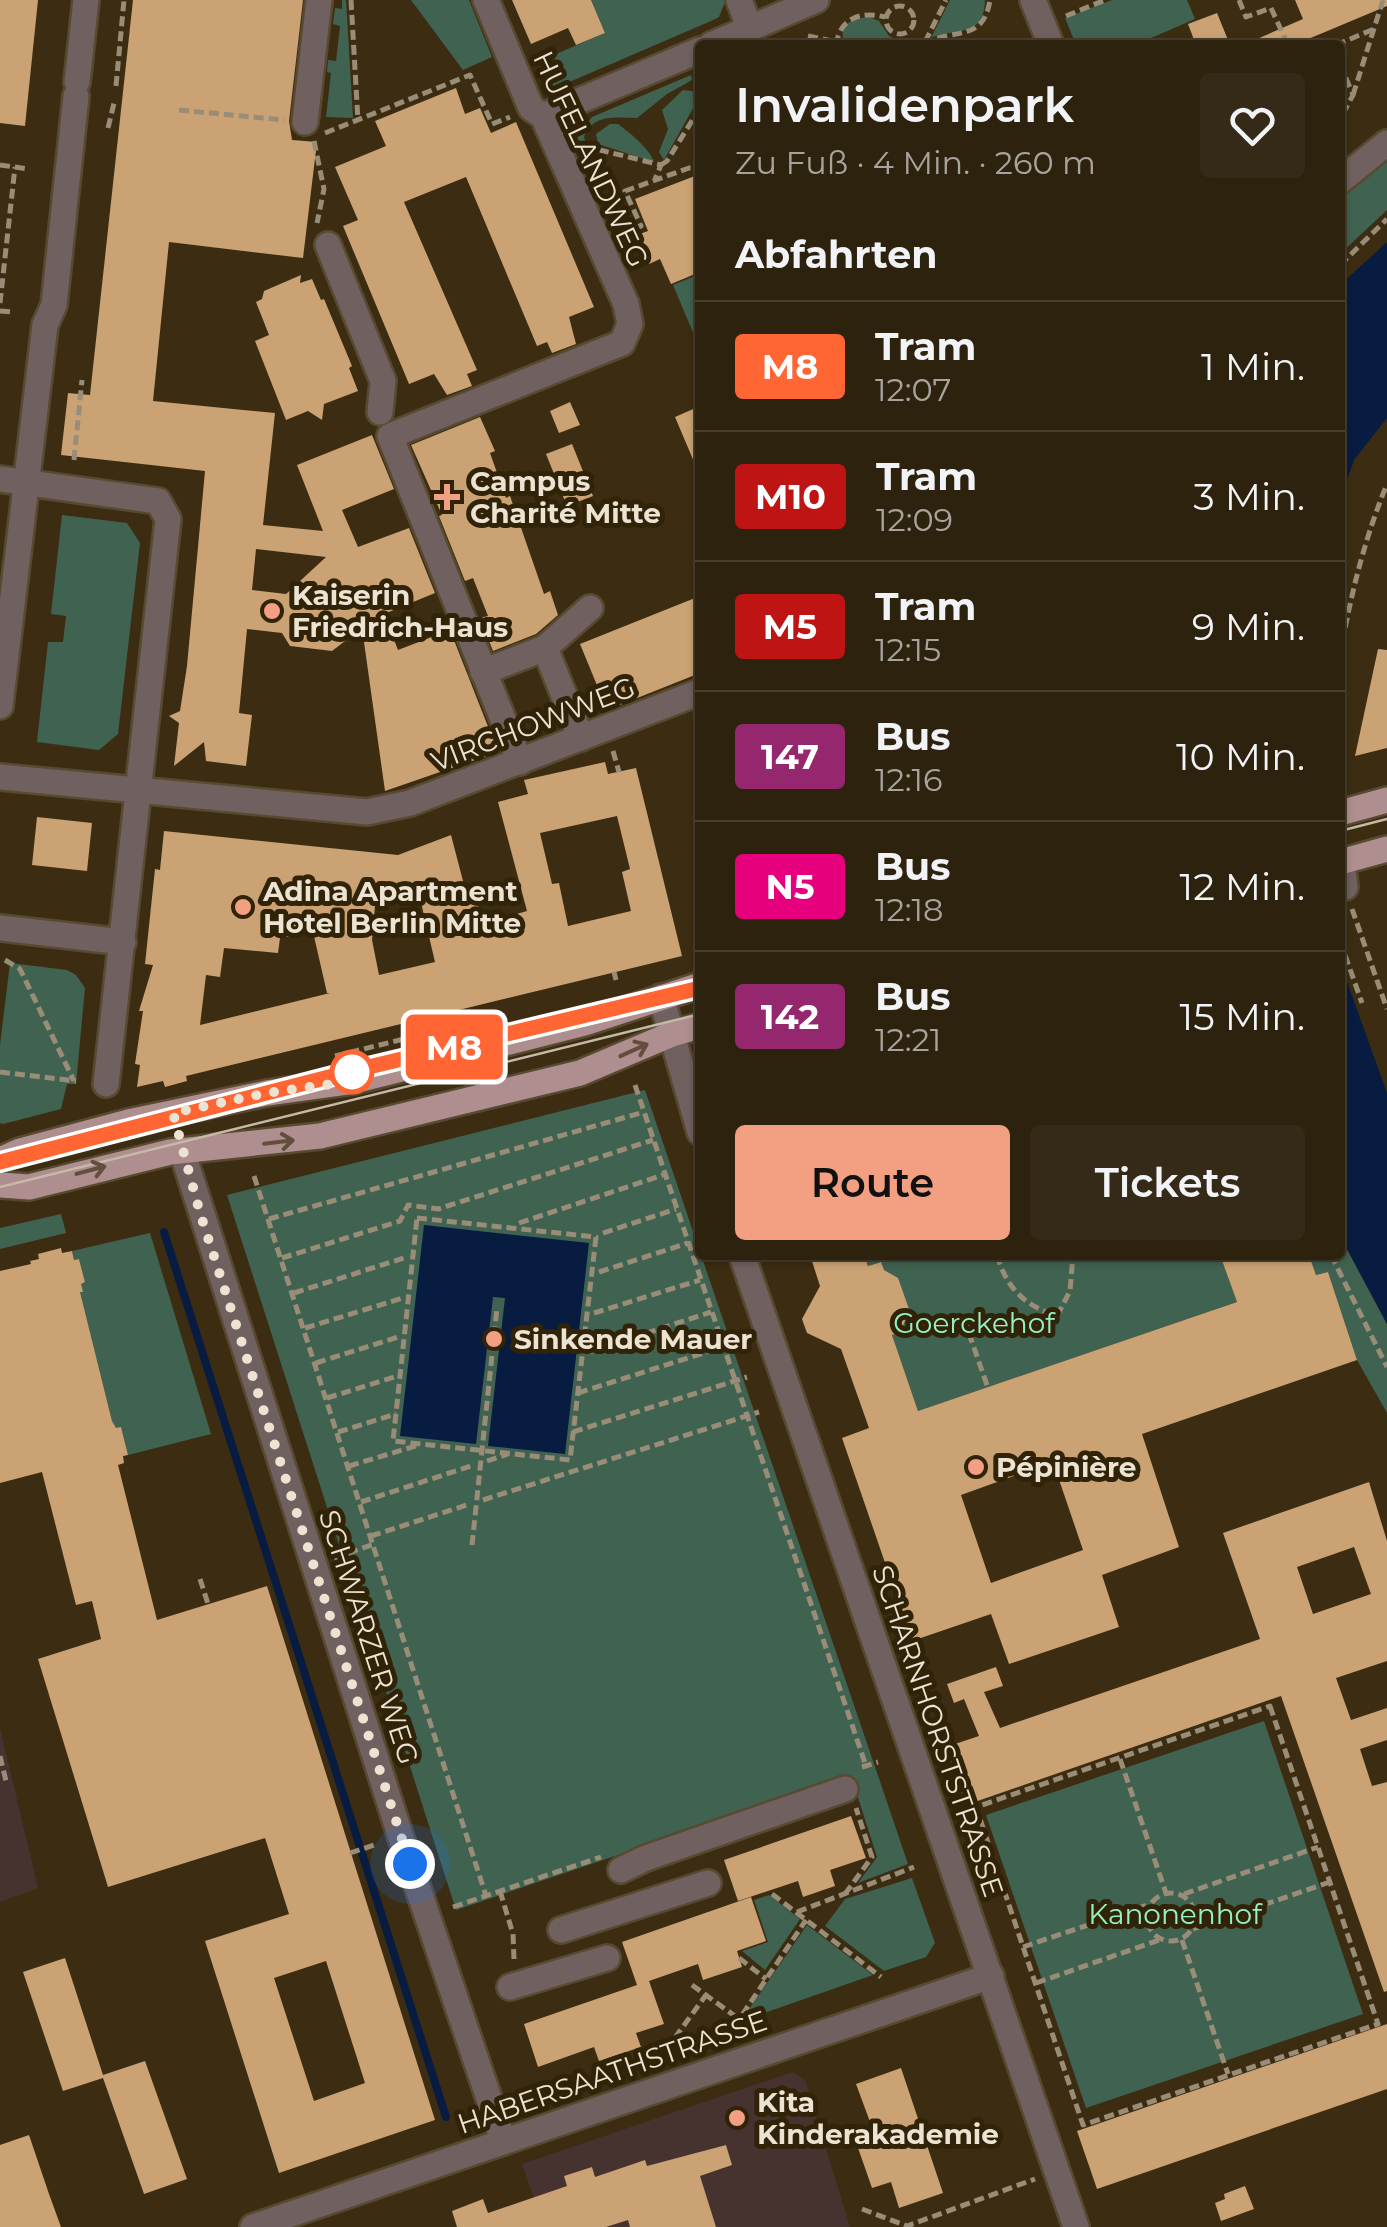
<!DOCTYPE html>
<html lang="de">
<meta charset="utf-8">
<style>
body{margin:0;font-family:Montserrat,sans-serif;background:#352a17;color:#f1f3f6;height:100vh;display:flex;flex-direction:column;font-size:38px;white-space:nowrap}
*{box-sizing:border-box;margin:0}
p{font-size:32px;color:#a7a49e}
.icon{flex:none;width:55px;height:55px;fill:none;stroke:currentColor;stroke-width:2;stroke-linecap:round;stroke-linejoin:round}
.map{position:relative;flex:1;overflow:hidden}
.sheet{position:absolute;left:695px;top:40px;width:650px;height:1220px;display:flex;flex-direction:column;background:#2d220e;border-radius:10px;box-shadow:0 2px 8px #0004,0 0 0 2px #483f2e}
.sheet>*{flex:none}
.badge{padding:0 20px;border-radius:8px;font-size:35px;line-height:65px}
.you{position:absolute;width:50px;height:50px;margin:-25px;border:8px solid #fff;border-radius:50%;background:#1a73e8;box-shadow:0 0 0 15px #1a73e833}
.map>.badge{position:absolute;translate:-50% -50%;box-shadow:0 0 0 5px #fff}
h2{padding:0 40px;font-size:38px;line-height:90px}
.round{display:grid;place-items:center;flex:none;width:105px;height:105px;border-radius:10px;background:#352a17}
.headline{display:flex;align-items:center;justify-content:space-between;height:170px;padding:0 40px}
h1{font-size:48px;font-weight:600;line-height:75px}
.action{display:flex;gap:20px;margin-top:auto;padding:20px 40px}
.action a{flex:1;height:115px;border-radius:10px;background:#f39f82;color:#111;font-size:40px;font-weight:600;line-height:115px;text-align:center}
.action a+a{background:#352a17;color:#f1f3f6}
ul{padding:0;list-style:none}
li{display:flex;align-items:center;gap:30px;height:130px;padding:0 40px;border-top:2px solid #483f2e}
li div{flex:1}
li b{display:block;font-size:38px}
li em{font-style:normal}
li .badge{min-width:110px;font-weight:700;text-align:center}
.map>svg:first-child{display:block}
.education{fill:#46322f}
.green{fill:#406251}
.water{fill:#081c42}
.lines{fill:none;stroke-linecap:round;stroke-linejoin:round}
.stream{stroke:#081c42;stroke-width:8}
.building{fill:#caa274;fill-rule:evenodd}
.minor-casing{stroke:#584a31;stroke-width:30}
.major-casing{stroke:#584a31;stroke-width:30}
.path{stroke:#998d78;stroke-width:5;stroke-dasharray:10 5;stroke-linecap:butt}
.minor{stroke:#706060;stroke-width:25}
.major{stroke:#af8e8f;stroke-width:25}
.tram{stroke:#c4baa7;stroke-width:2.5}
.oneway{stroke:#634e3d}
.line-casing{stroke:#fff;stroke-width:22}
.line{stroke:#f63;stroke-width:15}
.walk{stroke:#ece3d3;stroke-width:10;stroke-dasharray:0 18}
.poi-dot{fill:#f39f82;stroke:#312307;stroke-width:4}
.stop-dot{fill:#fff;stroke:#f63;stroke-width:5}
.labels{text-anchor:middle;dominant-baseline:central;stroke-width:10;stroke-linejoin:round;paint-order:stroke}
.street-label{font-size:28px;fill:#ece3d3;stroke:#312307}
.poi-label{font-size:28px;font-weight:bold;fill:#ece3d3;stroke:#312307;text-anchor:start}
.park-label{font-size:28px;fill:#95f1c5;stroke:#312307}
</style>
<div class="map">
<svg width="1387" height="2227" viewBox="0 0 1387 2227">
<rect width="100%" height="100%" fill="#3c2d12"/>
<g class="education">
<polygon points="0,1728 38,1888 0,1902"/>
<polygon points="793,2072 805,2080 850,2227 544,2227 522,2164"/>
</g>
<g class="green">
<polygon points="342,0 346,0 353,118 326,117 331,73 327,72 328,60 336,61 340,26 333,24 335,8 342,9"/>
<polygon points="411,0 469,0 492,57 463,70"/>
<polygon points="591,0 724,0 725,2 719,17 711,21 546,92 543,85 562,77 555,58 533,64 605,33"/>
<path d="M950 0H985C984 39 956 27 931 38Z"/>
<polygon points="1112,0 1187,0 1195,19 1135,45 1076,45 1065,18"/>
<path d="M869 17 879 21 889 36 906 45H868L843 39C841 21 854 19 869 17Z"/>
<path d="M691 75 692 80 667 94 637 118C617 118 593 113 584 137L588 151 581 153 570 131 586 125 592 117Z"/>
<polygon points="683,90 700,92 700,96 664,160 659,152 668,129 662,110"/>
<path d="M610 124H618C630 133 649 148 654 162L598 144 596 134Z"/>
<polygon points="1387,156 1387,210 1340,254 1340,196"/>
<polygon points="700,274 700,349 673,285"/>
<polygon points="62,515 127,523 140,543 118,734 99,750 37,742 48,642 63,642 66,616 51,614"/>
<polygon points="10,963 67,970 76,975 85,988 76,1084 67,1084 61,1109 3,1124 0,1123 0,1045"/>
<polygon points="645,1090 908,1864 858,1883 877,1857 851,1776 456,1910 227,1195"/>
<polygon points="61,1214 66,1233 0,1249 0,1228"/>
<polygon points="150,1233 211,1434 128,1455 121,1428 116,1429 112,1421 80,1293 81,1283 85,1282 79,1259 74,1260 72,1251"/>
<polygon points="1340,1236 1387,1324 1387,1413 1357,1360 1328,1272 1316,1275 1309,1255 1340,1255"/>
<polygon points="864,1255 1220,1255 1237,1302 918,1411 892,1335 904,1331 898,1278 885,1273 880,1262 868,1266"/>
<polygon points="1264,1721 1363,2014 1086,2108 986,1815"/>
<polygon points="912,1878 935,1943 926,1957 884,1971 825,1926 845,1899"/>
<polygon points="769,1895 800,1919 765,1970 742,1951 768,1942 754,1900"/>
<polygon points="807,1925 873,1975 741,2021"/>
</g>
<g class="water">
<polygon points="1387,242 1387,418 1354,460 1340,500 1340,285"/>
<polygon points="1340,962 1387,1093 1387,1324 1340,1236"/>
<polygon points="424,1225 589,1243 565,1454 488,1446 505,1298 493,1297 476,1444 400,1436"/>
</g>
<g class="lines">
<polyline class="stream" points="164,1232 446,2117"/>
</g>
<g class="building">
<polygon points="0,0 38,0 25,126 0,123"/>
<path d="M133 0H303L289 121 292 140 317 142 303 258 169 242 153 401 275 413 263 525 323 531 297 465 372 435 394 489 342 510 358 547 409 528 435 593 384 614 398 650 450 630 498 752 385 791 362 628 332 651 290 646 282 633 247 629 239 713 252 715 246 766 206 761 204 742 174 766 179 723 169 716 180 711 187 666 205 471 61 455 68 393 90 395ZM256 549 326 557 286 594 252 590Z"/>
<polygon points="512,0 591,0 605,33 576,45 568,28 531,44"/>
<polygon points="1295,0 1387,0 1387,6 1294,45 1243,45 1303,19"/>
<polygon points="1217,13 1230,45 1196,45 1188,24"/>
<polygon points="456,88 465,114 480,108 491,133 516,122 594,307 569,317 576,344 552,353 547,342 537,346 466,177 404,202 477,370 467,374 472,386 447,395 434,374 409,384 343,226 358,220 335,167 386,146 375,121"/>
<polygon points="700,174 700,272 671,284 660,259 649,264 643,251 637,235 648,231 635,199"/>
<polygon points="301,275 300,283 312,279 321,300 324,299 352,366 349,368 358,391 324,404 322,420 308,411 286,420 255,341 269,335 256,302 262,299 264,291"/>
<polygon points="570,402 580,425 559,433 550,411"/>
<polygon points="700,406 700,476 675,417"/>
<polygon points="480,417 495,451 490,453 506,498 510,496 544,594 550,591 558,615 536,634 493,651 480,618 488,616 473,578 465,581 439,516 442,515 411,445"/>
<polygon points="572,444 593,496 567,506 546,454"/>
<polygon points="700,596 700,673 612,708 606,693 601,695 580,644"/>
<polygon points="1378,649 1387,650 1387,748 1355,756"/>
<path d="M605 762 608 774 636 768 682 956 186 1076 187 1081 165 1087 163 1081 137 1087 140 1065 135 1064 143 1011H139L153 965 145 964 155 869 160 870 164 831 398 855 451 835 469 904 477 902 483 924 527 911 498 802 528 794 524 780ZM617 816 630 869 622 872 631 911 568 926 559 883 552 884 540 833ZM419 894 435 962 379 975 372 940 375 906ZM313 932 327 993H330L200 1025 206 975 220 977 224 948 278 953 280 938Z"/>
<polygon points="37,817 92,823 87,871 32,865"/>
<path d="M61 1248 62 1253 72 1251 74 1260 79 1259 85 1282 81 1284 83 1292H80L112 1421 116 1428 121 1427 128 1455 123 1456 124 1463 118 1465 157 1620 267 1586 435 2120 279 2173 205 1941 289 1914 265 1838 108 1887 38 1659 101 1639 92 1601 76 1605 42 1472 0 1483V1271L31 1264 30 1261 39 1259 38 1254ZM326 1961 365 2083 314 2101 274 1978Z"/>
<path d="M810 1255H864L868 1266 881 1262 884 1270 898 1278 909 1309 901 1332 892 1335 918 1411 1237 1302 1220 1255H1309L1316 1275 1328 1272 1357 1360 1142 1434 1179 1547 1102 1575 1119 1627 1009 1664 991 1614 912 1641 842 1438 869 1428 841 1349 807 1333 802 1319 820 1286ZM1053 1462 1083 1550 991 1583 961 1495Z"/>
<path d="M1369 1482 1387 1541V1661L1336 1678 1351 1720 1387 1708V1740L1360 1749 1372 1786 1387 1782V1991L1384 1992 1281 1696 966 1805 946 1747 979 1736 964 1699 954 1703 947 1684 996 1667 1003 1686 984 1692 1000 1728 1260 1639 1223 1533ZM1354 1547 1371 1594 1313 1614 1297 1567Z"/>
<polygon points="851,1816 866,1858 830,1870 835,1886 803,1897 798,1881 738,1901 724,1860"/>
<polygon points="751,1897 766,1941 737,1951 742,1967 703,1980 698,1964 649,1981 664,2024 636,2033 641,2047 599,2061 594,2047 538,2067 524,2024 637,1985 622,1942"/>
<polygon points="65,1958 103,2075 145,2061 187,2179 144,2194 103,2078 63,2091 23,1972"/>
<polygon points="1387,2024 1387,2089 1097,2189 1077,2131"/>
<polygon points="901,2068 943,2193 899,2208 891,2182 872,2188 857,2145 876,2138 856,2084"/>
<polygon points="29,2135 49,2194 61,2227 0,2227 0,2145"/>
<polygon points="726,2145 732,2165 700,2176 716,2227 630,2227 628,2220 606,2227 457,2227 452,2211 483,2199 488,2213 567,2186 564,2176 592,2167 595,2177 645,2160 647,2166"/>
<polygon points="1245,2186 1254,2209 1221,2221 1215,2203 1225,2199 1224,2194"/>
</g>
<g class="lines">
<defs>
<g id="minor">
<polyline points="486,0 531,108 543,116 626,304 630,324 622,343 390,436 520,762"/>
<polyline points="739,0 750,29"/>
<polyline points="1033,0 1051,45"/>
<polyline points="711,45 816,0"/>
<polyline points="77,82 86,0"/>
<polyline points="543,116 700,50"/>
<polyline points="305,122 319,0"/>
<polyline points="1340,181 1387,143"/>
<polyline points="328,245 383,381 380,412"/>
<polyline points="0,479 158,501 168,519 106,1084"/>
<polyline points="545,648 590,608"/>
<polyline points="483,672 545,648 581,738"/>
<polyline points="0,706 45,325 54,305 76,96"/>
<polyline points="0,777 367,812 410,803 700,692"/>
<polyline points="1342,862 1345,887"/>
<polyline points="0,928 123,942"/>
<polyline points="661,997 700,1132"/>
<polyline points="182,1151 401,1838 503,2140"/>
<polyline points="742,1255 1076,2227"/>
<polyline points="621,1870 646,1858 845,1789"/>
<polyline points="561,1930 708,1883"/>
<polyline points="510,1987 607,1958"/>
<polyline points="253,2227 991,1976"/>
</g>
<g id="major">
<polyline points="1340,813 1387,800"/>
<polyline points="1340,862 1387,849"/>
<polyline points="0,1160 20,1151 128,1122 267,1093 354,1081 585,1023 700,985"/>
<polyline points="0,1185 29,1187 170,1152 320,1136 580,1073 672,1034 700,1026"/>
</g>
</defs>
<use href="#minor" class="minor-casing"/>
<use href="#major" class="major-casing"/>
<g class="path">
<polyline points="351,0 358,121"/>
<polyline points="1239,0 1246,17 1271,8 1288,45"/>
<circle cx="900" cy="20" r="14"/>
<polyline points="1066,16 1105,0"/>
<polyline points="808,36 852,45"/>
<polyline points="925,42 946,0"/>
<path d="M836 45C840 18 860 11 885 17"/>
<path d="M924 45C951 26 983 45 990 0"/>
<polyline points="1163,45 1168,45"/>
<polyline points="1336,45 1374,29"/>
<polyline points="1340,64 1353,95 1340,119"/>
<polyline points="116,86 124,0"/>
<polyline points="1353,95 1383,0"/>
<polyline points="179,110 284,120"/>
<polyline points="108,128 115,99"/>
<polyline points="325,133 470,75 492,124 510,117"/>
<polyline points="314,141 324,189 317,223"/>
<polyline points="585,156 600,150 661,165 655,179"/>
<polyline points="0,165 29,169"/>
<polyline points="661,165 667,161 700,108"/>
<polyline points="621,235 641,226 625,191 689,168 700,168"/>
<polyline points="1340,265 1387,219"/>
<polyline points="0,303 15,167"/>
<polyline points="0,311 14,312"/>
<polyline points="74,460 82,380"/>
<path d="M1340 657C1350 597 1364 540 1387 484"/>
<polyline points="613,751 619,772"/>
<polyline points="1352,909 1387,1009"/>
<polyline points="1340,912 1340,932"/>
<polyline points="1340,941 1362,1003"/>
<polyline points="5,960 20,969 74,1081"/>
<polyline points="614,972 616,980"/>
<polyline points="335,1056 465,1024"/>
<polyline points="0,1072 76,1081"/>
<polyline points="635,1085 866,1766"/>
<polyline points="254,1176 486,1896"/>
<polygon points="417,1218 596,1237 570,1460 393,1441"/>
<polyline points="269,1219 644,1112"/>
<polyline points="519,1223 663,1175"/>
<polyline points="603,1233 676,1209"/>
<path d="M997 1255C1007 1289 1024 1305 1057 1316L1070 1291 1073 1255"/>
<polyline points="1331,1255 1387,1367"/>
<polyline points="282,1258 400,1221 408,1205 438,1209 653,1140"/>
<polyline points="599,1272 688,1243"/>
<polyline points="294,1293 407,1257"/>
<polyline points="594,1313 700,1280"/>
<polyline points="964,1319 988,1388"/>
<polyline points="305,1328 403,1298"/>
<polyline points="589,1352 711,1312"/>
<polyline points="316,1363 398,1337"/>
<polyline points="578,1393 735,1343"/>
<polyline points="327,1398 394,1377"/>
<polyline points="338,1432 396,1414"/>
<polyline points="573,1432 747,1377"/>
<polyline points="487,1461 508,1454"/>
<polyline points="349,1466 419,1445"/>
<polyline points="483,1500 759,1412"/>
<polyline points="361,1502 474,1465"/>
<polyline points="371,1536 470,1504"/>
<polyline points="472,1545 497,1308"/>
<polyline points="334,1558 374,1544"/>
<polyline points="200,1579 208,1604"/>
<polygon points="1270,1706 1378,2024 1083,2125 976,1807"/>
<polyline points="0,1756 7,1785"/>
<polyline points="1120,1759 1166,1893"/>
<polyline points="862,1767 878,1762"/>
<polyline points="350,1853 377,1844"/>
<polyline points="500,1891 513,1934 514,1959"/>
<circle cx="1171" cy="1917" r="24"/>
<polyline points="772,1894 881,1977"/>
<polyline points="845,1894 872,1857 856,1808"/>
<polyline points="1184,1894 1318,1847"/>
<polyline points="453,1907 601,1857"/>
<polyline points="797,1912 914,1867"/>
<polyline points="1193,1929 1330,1882"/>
<polyline points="1182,1940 1228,2074"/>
<polyline points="1023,1947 1150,1904"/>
<polyline points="739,1958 766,1979"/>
<polyline points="1036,1983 1162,1939"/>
<polyline points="692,1985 739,2019"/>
<polyline points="734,2027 806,1920"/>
<polyline points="666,2050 706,1995"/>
<polyline points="862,2209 907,2226 1035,2179"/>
</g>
<use href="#minor" class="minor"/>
<use href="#major" class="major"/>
<g class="tram">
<polyline points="1340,831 1387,819"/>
<polyline points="0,1162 356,1071 700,988"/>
<polyline points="0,1187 700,1014"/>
</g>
</g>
<defs><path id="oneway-shaft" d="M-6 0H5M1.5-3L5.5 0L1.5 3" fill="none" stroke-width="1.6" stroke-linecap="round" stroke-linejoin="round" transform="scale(2.5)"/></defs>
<g class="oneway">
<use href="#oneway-shaft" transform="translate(634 1050) rotate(-24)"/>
<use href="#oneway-shaft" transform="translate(279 1142) rotate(-7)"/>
<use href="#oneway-shaft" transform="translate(91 1170) rotate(-15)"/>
</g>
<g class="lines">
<defs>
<polyline id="line" points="0,1162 356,1070 700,988"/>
</defs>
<use href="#line" class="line-casing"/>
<use href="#line" class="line"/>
<polyline class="walk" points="352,1072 354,1081 267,1093 173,1113 200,1213 410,1864"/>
</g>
<g class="poi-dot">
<path d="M442 482h10v10h10v10h-10v10h-10v-10h-10v-10h10z"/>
<circle cx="272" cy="611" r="10"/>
<circle cx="243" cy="907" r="10"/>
<circle cx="494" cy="1339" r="10"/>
<circle cx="976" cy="1467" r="10"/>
<circle cx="737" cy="2118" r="10"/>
</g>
<circle class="stop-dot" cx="352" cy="1072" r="20"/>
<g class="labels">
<g class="street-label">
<text transform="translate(591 159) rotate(65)">HUFELANDWEG</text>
<text transform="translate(533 724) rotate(-21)">VIRCHOWWEG</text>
<text transform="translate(369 1637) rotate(72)">SCHWARZER WEG</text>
<text transform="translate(938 1731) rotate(71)">SCHARNHORSTSTRASSE</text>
<text transform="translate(612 2072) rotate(-19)">HABERSAATHSTRASSE</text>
</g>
<g class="poi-label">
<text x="470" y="481">Campus<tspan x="470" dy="32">Charité Mitte</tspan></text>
<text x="292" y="595">Kaiserin<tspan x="292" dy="32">Friedrich-Haus</tspan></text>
<text x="263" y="891">Adina Apartment<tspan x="263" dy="32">Hotel Berlin Mitte</tspan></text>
<text x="514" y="1339">Sinkende Mauer</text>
<text x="996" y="1467">Pépinière</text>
<text x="757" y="2102">Kita<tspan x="757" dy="32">Kinderakademie</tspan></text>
</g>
<g class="park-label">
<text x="974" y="1323">Goerckehof</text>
<text x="1175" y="1914">Kanonenhof</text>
</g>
</g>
</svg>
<div class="you" style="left:410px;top:1864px"></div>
<b class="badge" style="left:454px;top:1047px;background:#f63;color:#fff">M8</b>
<section class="sheet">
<div class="headline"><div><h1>Invalidenpark</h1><p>Zu Fuß · 4 Min. · 260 m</p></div><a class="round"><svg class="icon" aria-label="heart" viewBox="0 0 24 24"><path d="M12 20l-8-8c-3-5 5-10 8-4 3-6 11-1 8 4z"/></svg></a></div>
<h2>Abfahrten</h2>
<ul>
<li><span class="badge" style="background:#f63;color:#fff">M8</span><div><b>Tram</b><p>12:07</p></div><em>1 Min.</em></li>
<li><span class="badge" style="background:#be1414;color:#fff">M10</span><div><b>Tram</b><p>12:09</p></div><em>3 Min.</em></li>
<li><span class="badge" style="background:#be1414;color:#fff">M5</span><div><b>Tram</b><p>12:15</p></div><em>9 Min.</em></li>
<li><span class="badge" style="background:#95276e;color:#fff">147</span><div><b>Bus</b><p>12:16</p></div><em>10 Min.</em></li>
<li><span class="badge" style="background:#e6007e;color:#fff">N5</span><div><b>Bus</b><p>12:18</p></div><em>12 Min.</em></li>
<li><span class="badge" style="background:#95276e;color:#fff">142</span><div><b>Bus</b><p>12:21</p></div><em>15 Min.</em></li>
</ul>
<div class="action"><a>Route</a><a>Tickets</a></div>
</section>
</div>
